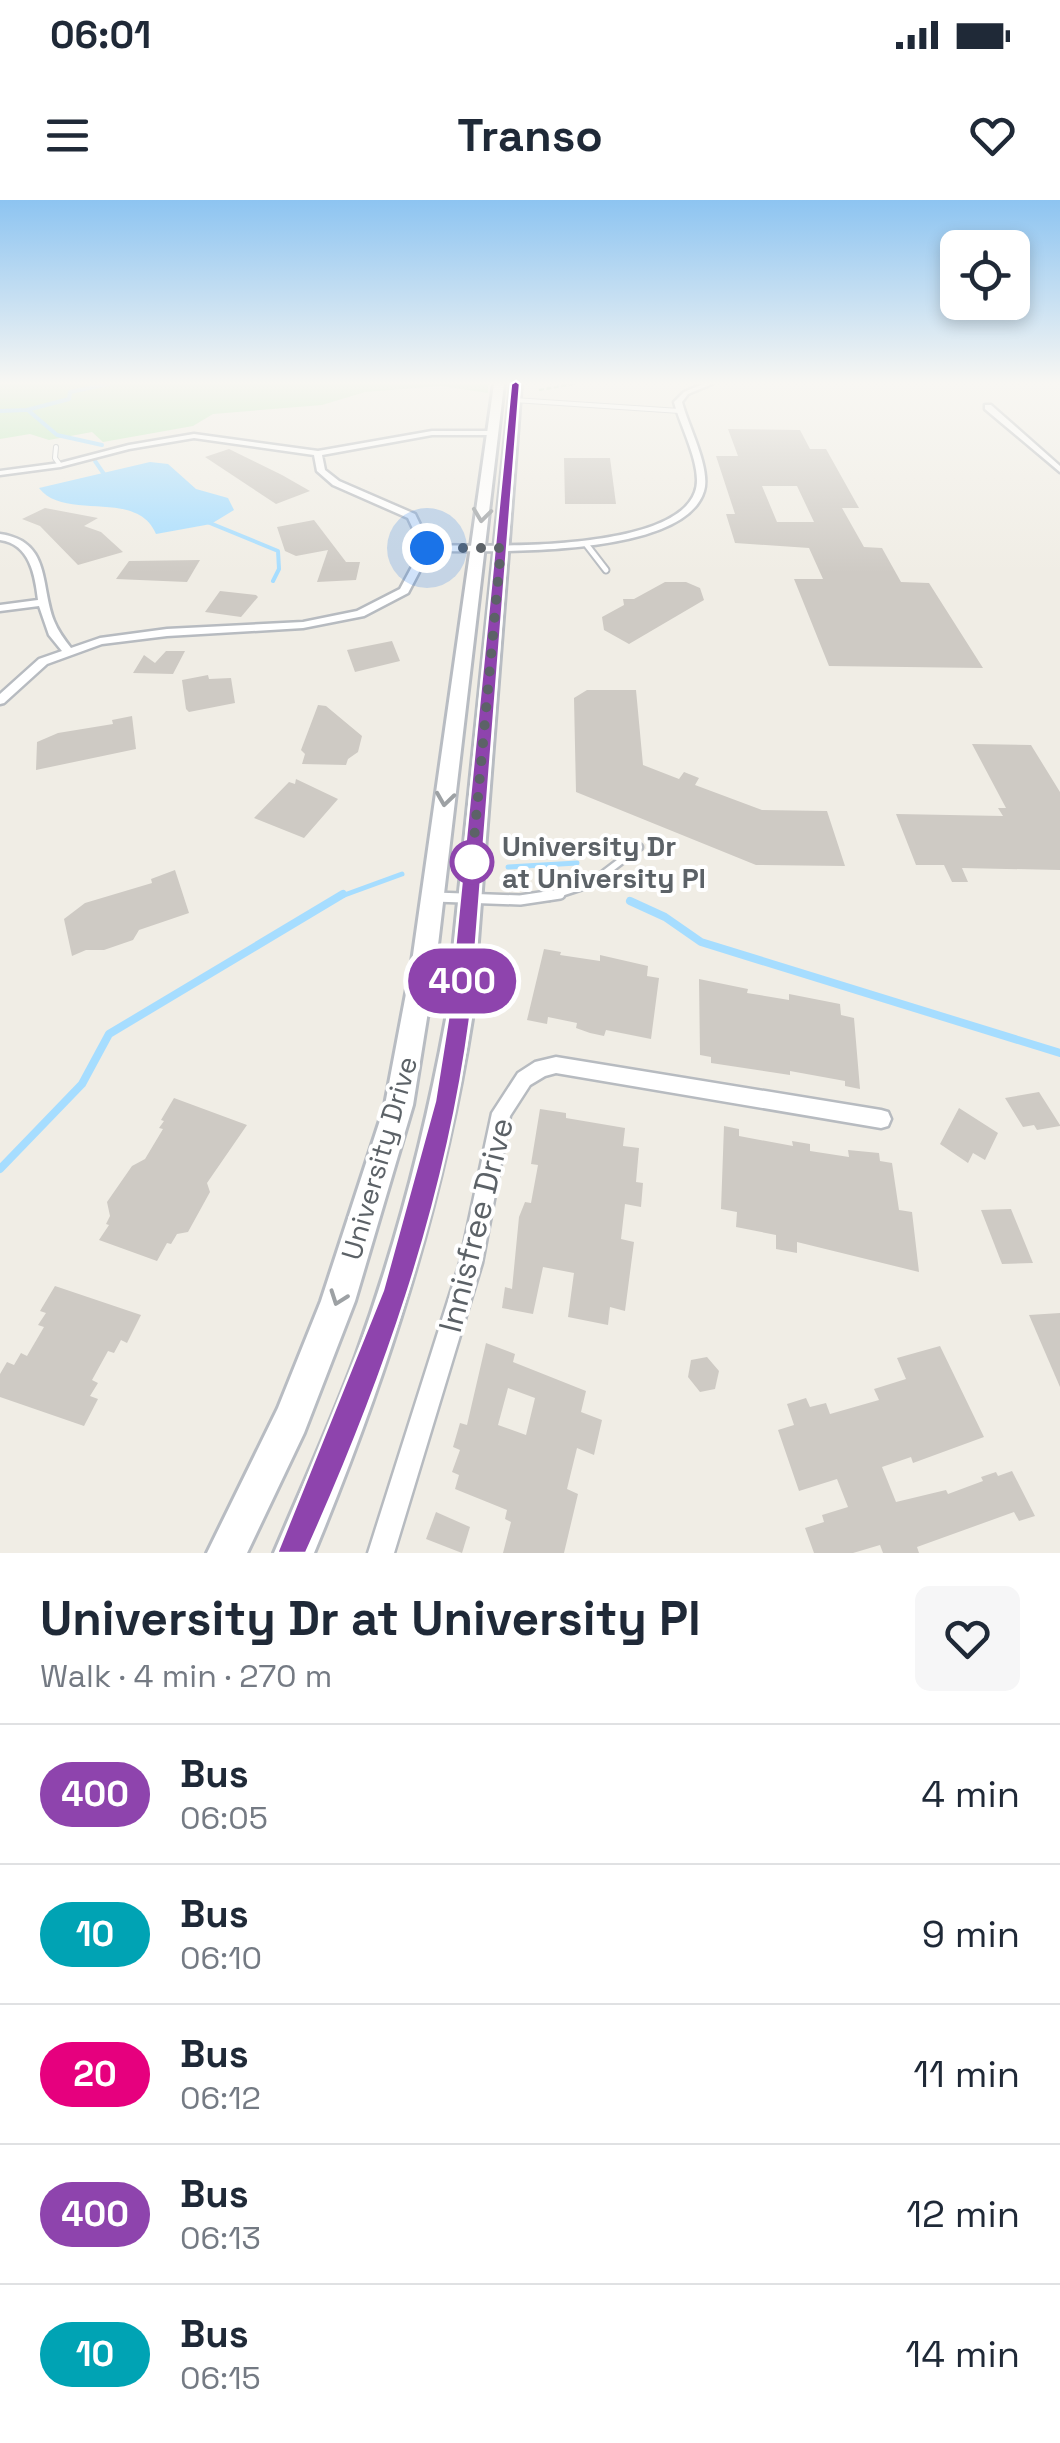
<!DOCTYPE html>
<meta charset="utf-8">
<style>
body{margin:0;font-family:"Space Grotesk",sans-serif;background:#f6f6f7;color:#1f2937;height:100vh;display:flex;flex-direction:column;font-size:38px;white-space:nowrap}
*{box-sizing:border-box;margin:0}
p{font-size:32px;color:#747a83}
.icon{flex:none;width:55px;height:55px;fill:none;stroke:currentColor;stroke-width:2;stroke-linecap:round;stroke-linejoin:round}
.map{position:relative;height:1353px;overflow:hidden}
.details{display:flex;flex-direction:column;background:#fff;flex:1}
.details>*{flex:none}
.badge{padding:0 20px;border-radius:32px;font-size:35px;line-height:65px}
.tools{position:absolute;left:940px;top:30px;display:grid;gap:20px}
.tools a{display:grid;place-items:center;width:90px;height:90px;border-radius:15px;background:#fff;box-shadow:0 5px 15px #0003;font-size:50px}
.you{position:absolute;width:50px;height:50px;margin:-25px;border:8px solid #fff;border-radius:50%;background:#1a73e8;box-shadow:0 0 0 15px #1a73e833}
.map>.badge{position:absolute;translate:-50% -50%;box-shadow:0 0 0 5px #fff}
.round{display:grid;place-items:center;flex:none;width:105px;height:105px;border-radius:15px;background:#f6f6f7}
.overview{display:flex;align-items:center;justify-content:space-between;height:170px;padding:0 40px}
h1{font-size:48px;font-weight:700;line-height:75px}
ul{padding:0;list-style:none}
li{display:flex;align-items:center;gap:30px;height:140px;padding:0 40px;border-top:2px solid #e0e1e3}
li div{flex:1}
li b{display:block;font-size:38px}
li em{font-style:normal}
li .badge{min-width:110px;font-weight:700;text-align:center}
.status{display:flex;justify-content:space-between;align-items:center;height:70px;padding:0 50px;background:#fff;direction:ltr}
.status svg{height:28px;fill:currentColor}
header{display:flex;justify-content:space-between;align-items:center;height:130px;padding:0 40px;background:#fff;font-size:45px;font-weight:700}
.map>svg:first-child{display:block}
.green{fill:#c1eabf}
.water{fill:#a6ddff}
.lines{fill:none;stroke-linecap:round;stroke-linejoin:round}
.stream-far2{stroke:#a6ddff;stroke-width:4}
.stream-far1{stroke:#a6ddff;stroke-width:5}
.stream{stroke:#a6ddff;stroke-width:8}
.building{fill:#cecac4;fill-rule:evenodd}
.lane-far3-casing{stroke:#b7bbc0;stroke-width:6}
.lane-far2-casing{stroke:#b7bbc0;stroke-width:9}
.lane-far1-casing{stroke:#b7bbc0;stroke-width:11}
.lane-casing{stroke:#b7bbc0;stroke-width:14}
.street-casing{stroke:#b7bbc0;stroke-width:5}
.secondary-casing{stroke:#b8bcc2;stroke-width:6}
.path{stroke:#97cda4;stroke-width:2.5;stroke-dasharray:5 2.5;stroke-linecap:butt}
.lane-far3{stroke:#fff;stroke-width:4}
.lane-far2{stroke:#fff;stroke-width:5}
.lane-far1{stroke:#fff;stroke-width:6}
.lane{stroke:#fff;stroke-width:9}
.street{fill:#fff;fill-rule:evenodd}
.secondary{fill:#fff;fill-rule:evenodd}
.oneway{stroke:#9da1a4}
.line{fill:#8e44ad;stroke:#fff;stroke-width:2.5}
.walk{stroke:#5c6267;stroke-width:10;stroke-dasharray:0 18}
.stop-dot{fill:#fff;stroke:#8e44ad;stroke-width:5}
.labels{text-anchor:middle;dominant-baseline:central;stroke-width:8;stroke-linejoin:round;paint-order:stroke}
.stop-label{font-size:28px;font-weight:bold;fill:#5c6267;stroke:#fff;text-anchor:start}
.street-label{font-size:28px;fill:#5c6267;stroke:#fff}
.near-street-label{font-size:32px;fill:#5c6267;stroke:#fff}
</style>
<div class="status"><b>06:01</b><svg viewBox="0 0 49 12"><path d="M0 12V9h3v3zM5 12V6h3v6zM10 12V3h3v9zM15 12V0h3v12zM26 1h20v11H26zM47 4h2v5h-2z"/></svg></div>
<header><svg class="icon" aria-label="menu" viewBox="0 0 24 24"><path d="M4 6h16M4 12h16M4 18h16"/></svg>Transo<svg class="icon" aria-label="heart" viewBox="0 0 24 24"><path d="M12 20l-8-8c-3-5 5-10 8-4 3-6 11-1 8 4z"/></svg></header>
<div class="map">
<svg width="1060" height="1353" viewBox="0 0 1060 1353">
<rect width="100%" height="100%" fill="#f0ede5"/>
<polygon class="green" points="0,184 488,184 488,193 441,186 365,192 322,205 213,214 193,226 103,242 92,232 49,240 30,234 0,239"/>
<path class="water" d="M150 262 168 264 196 289 228 298 234 310 211 324 156 334C137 288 65 322 39 288Z"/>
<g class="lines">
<g class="stream-far2">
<polyline points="0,211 27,210 69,199 70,192 108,184"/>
<polyline points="29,211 57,235 102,245"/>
<polyline points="95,261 108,280"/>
<polyline points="205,321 278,351 279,369 273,381"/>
</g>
<g class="stream-far1">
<polyline points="508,667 577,663"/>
<polyline points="339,697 402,674"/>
</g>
<g class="stream">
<polyline points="630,701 665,717 701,742 1060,853"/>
<polyline points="0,969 82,884 109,834 343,694"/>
</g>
</g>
<g class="building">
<path d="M728 229 800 230 810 249H826L859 308H842L864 347 882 348 901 382 929 383 983 468 829 466 794 379H823L809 348 735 343 726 314H735L716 256H738ZM762 286H797L814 322H777Z"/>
<polygon points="229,249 282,275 310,291 276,304 205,257"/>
<polygon points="564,258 610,258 616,304 565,304"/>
<polygon points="45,308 98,318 84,326 101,332 123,352 78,365 40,326 22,319"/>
<polygon points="314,320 346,362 360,362 356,380 317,382 328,350 296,356 285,351 277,327"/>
<polygon points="200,360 187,382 116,379 129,361"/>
<polygon points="665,382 686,382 700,388 704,400 629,444 604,430 602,417 624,405 623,399 634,399"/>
<polygon points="220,391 256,395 258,397 241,417 205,412"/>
<polygon points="392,441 400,461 355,472 347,450"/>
<polygon points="166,451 185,451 173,474 133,473 144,455 155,463"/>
<polygon points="208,475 209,479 231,478 235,503 189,512 186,509 182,480"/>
<polygon points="587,490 636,490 643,565 679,579 684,572 699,578 695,585 762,610 827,611 845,666 756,665 576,592 574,498"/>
<polygon points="318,505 326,506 362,536 358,552 348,559 346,565 302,564 305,554 301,550"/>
<polygon points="132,516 136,549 36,570 37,542 58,533 113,524 112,520"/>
<polygon points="972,544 1031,545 1060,592 1060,670 962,668 968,682 952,682 944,665 916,665 896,614 1003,616 998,608 1006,608"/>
<polygon points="296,579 338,599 304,638 254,618 289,582 295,584"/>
<polygon points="175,670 189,713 139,730 133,740 104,750 86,750 72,756 64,719 85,703 152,683 151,679"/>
<polygon points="544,749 561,752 560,755 600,761 600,755 648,766 647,776 659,778 651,839 606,830 604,836 590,833 576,828 577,823 548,817 547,824 527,820"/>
<polygon points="699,779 748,789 747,793 789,800 789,794 840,804 841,815 854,818 860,889 845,886 845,881 790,871 790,875 711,863 711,857 700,855"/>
<polygon points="1039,892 1060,925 1060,926 1037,930 1034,925 1023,927 1005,898"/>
<polygon points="174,898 247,925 207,983 210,992 188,1032 177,1034 171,1044 167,1043 157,1061 99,1040 109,1025 106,1024 110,1016 107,1002 132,966 145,959 163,929 159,928 164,921 161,920"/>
<polygon points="959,908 998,933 985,960 973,953 968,963 940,944"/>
<polygon points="540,909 566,913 566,918 625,928 623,946 639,948 636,982 643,983 641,1007 625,1004 621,1039 634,1042 625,1111 610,1107 608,1125 568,1117 574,1073 543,1067 533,1114 502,1108 505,1087 512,1089 519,1017 525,1002 531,1003 538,965 531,964"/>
<polygon points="724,926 739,929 739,936 793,946 792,941 810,944 810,951 849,957 848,950 879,953 880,961 892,963 899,1010 912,1012 919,1072 797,1042 797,1053 776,1049 776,1035 736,1027 737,1012 721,1009"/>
<polygon points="1011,1009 1033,1063 1002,1064 981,1010"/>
<polygon points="55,1086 141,1115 127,1143 121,1140 114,1153 108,1151 92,1180 98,1183 90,1196 98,1199 84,1226 0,1197 0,1174 7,1162 14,1165 21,1153 27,1156 44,1127 38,1125 46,1113 40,1111"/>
<polygon points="1060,1113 1060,1187 1029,1115"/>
<path d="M486 1143 515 1154 513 1162 586 1191 581 1212 602 1220 594 1255 577 1248 567 1289 578 1294 564 1353H503L511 1322 505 1319 507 1310 455 1289 459 1275 452 1272 460 1250 453 1247 460 1223 467 1225ZM508 1188 535 1198 526 1235 498 1225Z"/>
<polygon points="940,1146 984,1237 913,1263 911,1257 882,1267 896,1302 946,1290 948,1294 983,1281 981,1277 996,1272 998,1276 1012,1271 1035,1316 1019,1321 1014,1312 917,1347 919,1353 883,1353 880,1345 853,1353 814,1353 805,1328 824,1322 822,1315 848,1307 837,1279 799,1291 778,1230 794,1225 787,1204 806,1198 810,1207 826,1203 830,1214 879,1200 874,1189 906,1179 897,1158"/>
<polygon points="707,1157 719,1171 715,1189 700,1192 688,1177 691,1160"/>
<polygon points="436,1312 470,1327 462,1353 426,1339"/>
</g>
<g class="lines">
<defs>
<g id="lane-far3">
<polyline points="514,200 680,211"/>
<polyline points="56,247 55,258 60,265"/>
</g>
<polyline id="lane-far2" points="586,344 606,370"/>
<polyline id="lane-far1" points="549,697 592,683 639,647"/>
<polyline id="lane" points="435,697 520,700 560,694"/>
<g id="street">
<path d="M703 184H712L688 194 682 202C688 226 711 268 704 291 684 359 489 351 430 351L408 393 364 416 303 428 167 436 102 444 47 464 4 503 0 504V494L39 459 62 451 49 435 39 406 0 411V405L38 400C35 375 30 344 0 340V334C51 341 40 385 54 421 58 431 64 439 71 448L100 438 167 429 303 422 357 411 400 389 422 348 408 318 333 285 317 271 314 255 194 238 129 249 60 267 0 275V271L60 263 129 245 194 234 318 251 432 231H493L496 235H432L322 255 325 270 339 281 415 314 430 345C485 346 673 353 695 292 704 269 680 226 674 202L684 192Z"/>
<polygon points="985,205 991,205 1060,266 1060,272 985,209"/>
<polygon points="556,857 881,910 888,912 891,919 888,926 881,928 556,873 545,876 530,885 510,916 482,1063 394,1353 368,1353 460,1063 492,913 518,873 535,862"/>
</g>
<g id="secondary">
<polygon points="494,184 504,184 436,762 413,905 355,1101 304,1233 247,1353 207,1353 278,1208 321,1101 385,905 412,762"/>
<path d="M511 184H521L472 819C443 1005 386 1179 314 1353H274C302 1287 331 1223 356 1156 396 1046 425 934 446 819Z"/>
</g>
</defs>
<use href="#lane-far3" class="lane-far3-casing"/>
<use href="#lane-far2" class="lane-far2-casing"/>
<use href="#lane-far1" class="lane-far1-casing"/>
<use href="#lane" class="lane-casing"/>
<use href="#street" class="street-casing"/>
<use href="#secondary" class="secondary-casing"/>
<polyline class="path" points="539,190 573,184"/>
<use href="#lane-far3" class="lane-far3"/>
<use href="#lane-far2" class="lane-far2"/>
<use href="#lane-far1" class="lane-far1"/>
<use href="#lane" class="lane"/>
<use href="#street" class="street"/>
<use href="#secondary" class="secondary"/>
</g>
<defs><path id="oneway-chevron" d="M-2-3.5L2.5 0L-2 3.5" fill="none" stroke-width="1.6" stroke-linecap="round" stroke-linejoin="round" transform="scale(2.5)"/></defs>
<g class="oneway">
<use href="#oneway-chevron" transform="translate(482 315) rotate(97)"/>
<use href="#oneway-chevron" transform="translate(445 599) rotate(98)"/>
<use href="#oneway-chevron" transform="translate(338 1098) rotate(110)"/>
</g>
<linearGradient id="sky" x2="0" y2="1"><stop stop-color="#8dc4f1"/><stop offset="0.49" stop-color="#f8f7f3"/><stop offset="1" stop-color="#f8f7f3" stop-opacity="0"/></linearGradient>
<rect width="1060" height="373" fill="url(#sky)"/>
<path class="line" d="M516 181 520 184 470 819C445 1009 380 1189 306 1353H277L383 1090 435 901 448 819 511 184Z"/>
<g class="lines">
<polyline class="walk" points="427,348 501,348 472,662"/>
</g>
<circle class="stop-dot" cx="472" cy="662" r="20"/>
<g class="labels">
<g class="stop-label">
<text x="502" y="646">University Dr<tspan x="502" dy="32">at University Pl</tspan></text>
</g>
<g class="street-label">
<text transform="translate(379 958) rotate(-74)">University Drive</text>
</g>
<g class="near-street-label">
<text transform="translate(476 1025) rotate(-76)">Innisfree Drive</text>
</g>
</g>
</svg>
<div class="tools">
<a><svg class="icon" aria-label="locate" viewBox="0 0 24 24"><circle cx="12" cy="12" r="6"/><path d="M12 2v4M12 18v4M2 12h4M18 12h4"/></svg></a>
</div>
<div class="you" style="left:427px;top:348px"></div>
<b class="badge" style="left:462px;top:781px;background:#8e44ad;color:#fff">400</b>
</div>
<section class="details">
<div class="overview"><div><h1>University Dr at University Pl</h1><p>Walk · 4 min · 270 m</p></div><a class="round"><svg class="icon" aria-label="heart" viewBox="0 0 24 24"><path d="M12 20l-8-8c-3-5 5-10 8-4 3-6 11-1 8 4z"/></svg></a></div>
<ul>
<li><span class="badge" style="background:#8e44ad;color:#fff">400</span><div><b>Bus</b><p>06:05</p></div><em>4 min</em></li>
<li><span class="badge" style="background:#00a3b4;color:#fff">10</span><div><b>Bus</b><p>06:10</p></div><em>9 min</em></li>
<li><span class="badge" style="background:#e6007e;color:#fff">20</span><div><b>Bus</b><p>06:12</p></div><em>11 min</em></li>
<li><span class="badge" style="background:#8e44ad;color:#fff">400</span><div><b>Bus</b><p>06:13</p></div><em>12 min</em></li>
<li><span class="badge" style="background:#00a3b4;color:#fff">10</span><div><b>Bus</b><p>06:15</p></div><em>14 min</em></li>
</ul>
</section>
